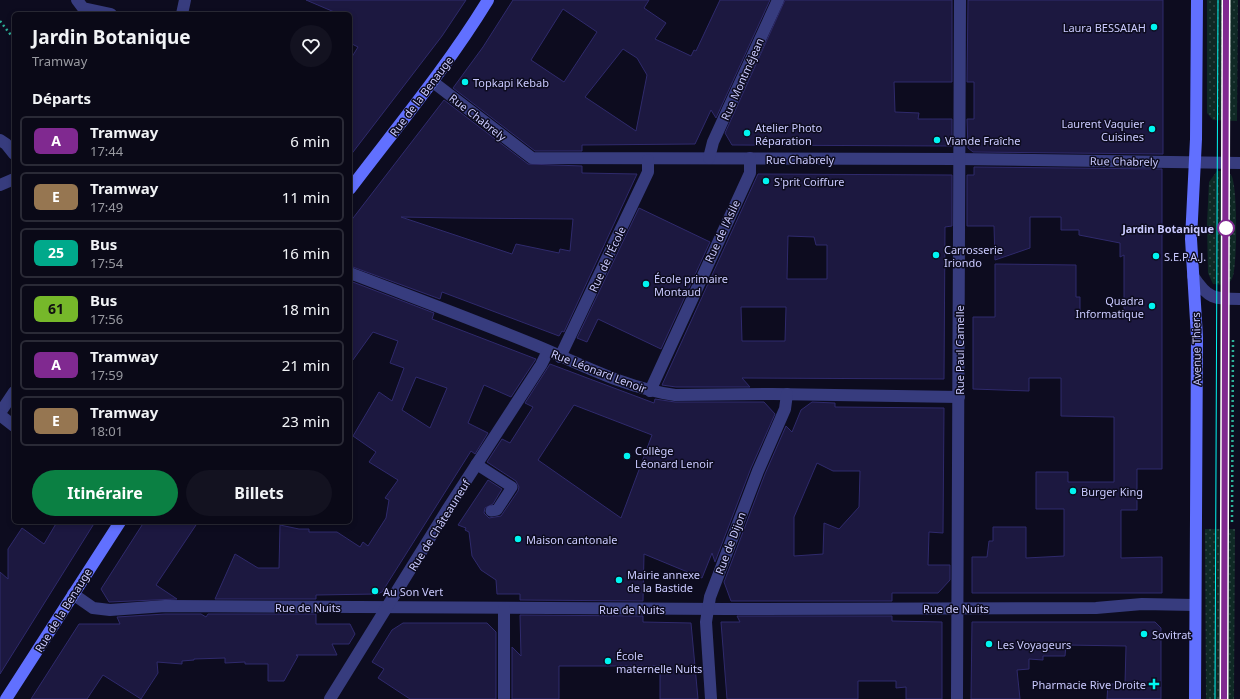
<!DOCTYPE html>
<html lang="fr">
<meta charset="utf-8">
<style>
body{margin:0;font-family:"Noto Sans",sans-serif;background:#131220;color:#f1f3f6;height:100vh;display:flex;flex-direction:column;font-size:15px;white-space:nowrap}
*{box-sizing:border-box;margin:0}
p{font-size:13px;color:#999aa1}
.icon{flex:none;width:22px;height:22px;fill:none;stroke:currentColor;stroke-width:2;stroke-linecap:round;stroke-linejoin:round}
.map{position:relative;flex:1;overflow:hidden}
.details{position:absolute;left:12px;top:12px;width:340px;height:512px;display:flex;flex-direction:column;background:#0a0917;border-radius:6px;box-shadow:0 2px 6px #0003,0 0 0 1px #2a2a36}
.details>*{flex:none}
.badge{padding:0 8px;border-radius:6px;font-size:14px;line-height:26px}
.map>.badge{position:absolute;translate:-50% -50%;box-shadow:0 0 0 2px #fff}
h2{padding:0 20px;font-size:15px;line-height:36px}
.round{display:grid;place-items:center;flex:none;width:42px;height:42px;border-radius:21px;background:#131220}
.summary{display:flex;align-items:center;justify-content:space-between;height:68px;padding:0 20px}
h1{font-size:19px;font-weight:700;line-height:30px}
.cta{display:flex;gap:8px;margin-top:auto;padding:8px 20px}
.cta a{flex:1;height:46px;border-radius:24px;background:#0b8043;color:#fff;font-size:16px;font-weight:700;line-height:46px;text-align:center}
.cta a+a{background:#131220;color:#f1f3f6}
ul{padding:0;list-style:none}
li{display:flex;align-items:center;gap:12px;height:50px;margin:0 8px 6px;padding:0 12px;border:2px solid #2a2a36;border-radius:6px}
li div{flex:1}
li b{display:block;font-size:15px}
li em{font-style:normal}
li .badge{min-width:44px;font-weight:700;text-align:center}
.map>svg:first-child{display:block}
.green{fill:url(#green-dots)}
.building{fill:#1c1840;stroke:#2f2a6c;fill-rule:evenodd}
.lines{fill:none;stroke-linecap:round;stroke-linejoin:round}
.path{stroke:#2db199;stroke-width:2.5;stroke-dasharray:2 3;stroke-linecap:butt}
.lane{stroke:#373c7e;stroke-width:11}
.street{stroke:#373c7e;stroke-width:12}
.secondary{stroke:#6170ff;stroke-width:12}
.tram{stroke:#00f5f1;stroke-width:1}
.line-casing{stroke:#fff;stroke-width:9}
.line{stroke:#802990;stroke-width:6}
.poi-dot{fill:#00f5f1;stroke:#0d0c1f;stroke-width:1.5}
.stop-dot{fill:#fff;stroke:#802990;stroke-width:2}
.labels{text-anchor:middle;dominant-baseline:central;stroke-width:3;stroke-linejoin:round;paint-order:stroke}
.poi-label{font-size:11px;fill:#cacaff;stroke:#0d0c1f;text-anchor:start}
.street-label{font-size:11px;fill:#cacaff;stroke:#0d0c1f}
.stop-label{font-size:11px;font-weight:bold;fill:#cacaff;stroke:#0d0c1f;text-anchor:end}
</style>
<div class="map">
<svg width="1240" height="699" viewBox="0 0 1240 699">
<defs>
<pattern id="green-dots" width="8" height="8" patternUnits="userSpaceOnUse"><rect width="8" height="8" fill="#0f2925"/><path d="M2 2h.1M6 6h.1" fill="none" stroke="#314746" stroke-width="1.8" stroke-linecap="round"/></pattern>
</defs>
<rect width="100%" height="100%" fill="#0d0c1f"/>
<g class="green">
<polygon points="1207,0 1238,0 1237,121 1213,120 1207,113"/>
<path d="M1217 171C1222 171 1228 171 1231 175 1238 184 1237 263 1233 276 1232 280 1229 283 1226 285L1213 284 1208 273 1207 224 1209 182Z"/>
<polygon points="1205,529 1235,529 1234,699 1206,699"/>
</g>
<g class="building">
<polygon points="306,0 466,0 442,36 350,156 350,60 358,47 350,43 350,14 339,14"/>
<path d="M513 0H649L644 8 666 23 655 39 691 56 694 50 696 51 720 0H770L716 118 711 110 695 144 582 145V151H535L453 88 483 47ZM563 9 597 32 564 82 531 60ZM623 49 637 58 647 75 636 131 585 97Z"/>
<polygon points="785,0 952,0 952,82 894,82 895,112 919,113 918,119 952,119 952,146 732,145 725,133"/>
<polygon points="968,0 1163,0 1163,154 973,152 968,148 967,119 974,119 974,82 967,82"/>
<path d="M444 100 528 164 582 166V173L637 174 564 332 562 331 559 336 442 292 440 299 350 266V222ZM401 217 455 218 573 219 570 251 560 249 559 253 516 244 512 254Z"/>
<polygon points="974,167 1162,169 1162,469 1137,469 1137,510 1121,510 1121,558 1162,557 1162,593 972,593 972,557 987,557 989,541 993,541 993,527 1026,527 1026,558 1064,556 1064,509 1036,509 1036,472 1068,472 1068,482 1114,482 1114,417 1061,416 1061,378 1029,378 1029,391 973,389 973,317 995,317 995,264 1076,265 1076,297 1080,297 1080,317 1124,318 1124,255 1120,257 1120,243 1079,235 1079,230 1061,230 1061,217 1030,217 1030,248 995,260 994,226 967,226 967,175 974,175"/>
<path d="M758 174 952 175V226L945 227 944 379 742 378 750 387H676L662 385ZM788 236 814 237 816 245H827V279H787ZM741 307H786L785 341H742Z"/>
<polygon points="639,208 710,242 661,349 598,319 587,342 577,338"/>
<path d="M350 281 434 313 432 319 536 359 511 397 484 385 468 423 488 433 475 454 471 451 382 592 377 594 316 595V599H215L235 554 258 568H279L280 525 299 529H309V532H337L360 547 363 542 368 546 386 518 389 500 385 498 398 480 369 462 376 452 353 436 379 392 392 401 404 368 390 363 398 341 373 332 350 364ZM416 377 447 388 430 428 402 410Z"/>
<path d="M550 364 654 403 655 399 675 402H764L775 414 751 468 715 562 712 553 702 578 644 554 643 601 520 600V594H497L496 580 481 570 472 556 469 532 465 530 466 528 458 525 488 480 502 489 493 504 485 508 484 513 489 518 501 516 518 491 519 487 516 481 487 462 502 439 510 443 533 407 525 403ZM574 405 652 435 621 518 538 460Z"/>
<path d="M812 402 835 403V407L944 408 943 533 929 532 928 565H950V580L938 593H892V601H731L724 582 765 474 786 426 792 432 801 410ZM817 463 833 471H860L859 507 839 529 824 523 823 554 794 556V517Z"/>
<polygon points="57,522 95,522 0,674 0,572 8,579 8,549 22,528 44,544"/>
<polygon points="144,522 198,522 156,585 177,599 109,602 101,589"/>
<polygon points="165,614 201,614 206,617 208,614 316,614 316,624 350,624 355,634 349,644 332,644 337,655 296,655 298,656 284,681 268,681 268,664 245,664 245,662 225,663 225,658 194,659 194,660 182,661 182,664 157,662 158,673 141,699 103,675 87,699 31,699 79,624 120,624 117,617"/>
<polygon points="520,615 643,616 643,622 691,623 698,699 660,699 660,666 559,666 559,699 512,699 512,647 521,656"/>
<polygon points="737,616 892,616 892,621 942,622 942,699 906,699 906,687 896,688 896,681 858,681 858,699 727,699 721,622 740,622"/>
<polygon points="972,622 1155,622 1161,628 1161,699 1107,699 1108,684 1125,684 1126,646 1066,645 1065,656 1043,656 1043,660 1029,659 1029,669 1017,670 1020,699 971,699"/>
<polygon points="403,623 487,623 496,632 496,699 410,699 378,678 384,669 372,662 392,630"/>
</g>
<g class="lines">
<g class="path">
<polyline points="0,21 14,39"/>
<polyline points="1232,522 1233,339"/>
</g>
<polyline class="lane" points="476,464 512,487 497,510 491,511"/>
<g class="street">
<polyline points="77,0 83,8 111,14"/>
<polyline points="182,14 185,0"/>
<polyline points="433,82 532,158 959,159 1240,163"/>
<polyline points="0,140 6,144 14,154"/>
<polyline points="709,158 713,142 778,0"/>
<polyline points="0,185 14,179"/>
<path d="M350 273C412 297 474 320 535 345 581 364 625 388 675 395L773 394 959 397"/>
<path d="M1193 276C1208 299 1214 299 1240 299"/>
<polyline points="560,357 648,172 648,160"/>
<polyline points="650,391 750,173 750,158"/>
<polyline points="0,413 14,392"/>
<polyline points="0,415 14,426"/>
<polyline points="73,594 93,608 110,610 165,606 724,609 1096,608 1142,604 1195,605"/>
<polyline points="504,608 504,699"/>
<polyline points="330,699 447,510 541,365 548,351"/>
<polyline points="711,699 706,622 710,597 758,471 785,409 787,394"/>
<polyline points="957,699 960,0"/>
</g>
<g class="secondary">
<path d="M350 189C397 127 447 67 488 0"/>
<polyline points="6,699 120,522"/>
<polyline points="1195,699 1197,337 1191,239 1196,139 1197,0"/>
</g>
<g class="tram">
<polyline points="1215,699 1218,0"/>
<polyline points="1224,699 1226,0"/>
</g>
</g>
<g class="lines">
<defs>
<polyline id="line" points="1224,699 1226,0"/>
</defs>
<use href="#line" class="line-casing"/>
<use href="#line" class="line"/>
</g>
<g class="poi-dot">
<circle cx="1154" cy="27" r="4"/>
<circle cx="465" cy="82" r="4"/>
<circle cx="1152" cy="129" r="4"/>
<circle cx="747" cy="133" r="4"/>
<circle cx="937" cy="140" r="4"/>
<circle cx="766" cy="181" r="4"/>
<circle cx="936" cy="255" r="4"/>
<circle cx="1156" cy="256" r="4"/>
<circle cx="646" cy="284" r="4"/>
<circle cx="1152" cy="306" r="4"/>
<circle cx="627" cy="456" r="4"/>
<circle cx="1073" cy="491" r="4"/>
<circle cx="518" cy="539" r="4"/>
<circle cx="619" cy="580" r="4"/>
<circle cx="375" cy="591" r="4"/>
<circle cx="1144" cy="634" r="4"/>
<circle cx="989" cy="644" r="4"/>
<circle cx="608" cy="661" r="4"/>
<path d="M1152 678h4v4h4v4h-4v4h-4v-4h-4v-4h4z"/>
</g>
<circle class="stop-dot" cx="1226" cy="228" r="8"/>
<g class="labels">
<g class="poi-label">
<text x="1146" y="27" text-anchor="end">Laura BESSAIAH</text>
<text x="473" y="82">Topkapi Kebab</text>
<text x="1144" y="123" text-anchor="end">Laurent Vaquier<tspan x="1144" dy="13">Cuisines</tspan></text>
<text x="755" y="127">Atelier Photo<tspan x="755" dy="13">Réparation</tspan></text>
<text x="945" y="140">Viande Fraîche</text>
<text x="774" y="181">S'prit Coiffure</text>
<text x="944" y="249">Carrosserie<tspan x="944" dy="13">Iriondo</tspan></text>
<text x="1164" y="256">S.E.P.A.J.</text>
<text x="654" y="278">École primaire<tspan x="654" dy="13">Montaud</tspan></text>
<text x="1144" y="300" text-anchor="end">Quadra<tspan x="1144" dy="13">Informatique</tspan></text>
<text x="635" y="450">Collège<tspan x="635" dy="13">Léonard Lenoir</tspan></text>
<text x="1081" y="491">Burger King</text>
<text x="526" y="539">Maison cantonale</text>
<text x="627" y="574">Mairie annexe<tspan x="627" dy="13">de la Bastide</tspan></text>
<text x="383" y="591">Au Son Vert</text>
<text x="1152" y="634">Sovitrat</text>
<text x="997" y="644">Les Voyageurs</text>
<text x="616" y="655">École<tspan x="616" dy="13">maternelle Nuits</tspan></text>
<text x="1146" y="684" text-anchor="end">Pharmacie Rive Droite</text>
</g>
<g class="street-label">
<text transform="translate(742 79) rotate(-66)">Rue Montméjean</text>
<text transform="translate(421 96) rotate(-53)">Rue de la Benauge</text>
<text transform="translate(478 117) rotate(38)">Rue Chabrely</text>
<text x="800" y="159">Rue Chabrely</text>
<text transform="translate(1124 161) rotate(1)">Rue Chabrely</text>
<text transform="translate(722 231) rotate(-65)">Rue de l'Asile</text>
<text transform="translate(607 259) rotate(-65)">Rue de l'École</text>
<text transform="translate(1196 349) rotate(-91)">Avenue Thiers</text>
<text transform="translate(959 350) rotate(-90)">Rue Paul Camelle</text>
<text transform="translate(599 371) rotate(21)">Rue Léonard Lenoir</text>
<text transform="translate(439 525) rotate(-58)">Rue de Châteauneuf</text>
<text transform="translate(730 543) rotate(-69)">Rue de Dijon</text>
<text x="308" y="607">Rue de Nuits</text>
<text x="956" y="608">Rue de Nuits</text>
<text x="632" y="609">Rue de Nuits</text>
<text transform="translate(63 610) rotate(-58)">Rue de la Benauge</text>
</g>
<g class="stop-label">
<text x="1214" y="228">Jardin Botanique</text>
</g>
</g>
</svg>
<section class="details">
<div class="summary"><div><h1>Jardin Botanique</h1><p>Tramway</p></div><a class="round"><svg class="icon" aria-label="heart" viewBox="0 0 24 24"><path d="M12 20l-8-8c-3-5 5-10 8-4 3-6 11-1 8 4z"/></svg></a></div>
<h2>Départs</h2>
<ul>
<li><span class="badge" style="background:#802990;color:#fff">A</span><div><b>Tramway</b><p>17:44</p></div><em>6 min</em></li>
<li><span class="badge" style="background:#967651;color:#fff">E</span><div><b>Tramway</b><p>17:49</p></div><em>11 min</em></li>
<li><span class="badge" style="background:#00a98b;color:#fff">25</span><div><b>Bus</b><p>17:54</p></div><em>16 min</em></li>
<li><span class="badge" style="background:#76b82a;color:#111">61</span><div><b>Bus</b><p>17:56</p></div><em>18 min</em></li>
<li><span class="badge" style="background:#802990;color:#fff">A</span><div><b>Tramway</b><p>17:59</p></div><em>21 min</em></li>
<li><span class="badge" style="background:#967651;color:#fff">E</span><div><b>Tramway</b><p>18:01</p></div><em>23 min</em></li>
</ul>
<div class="cta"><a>Itinéraire</a><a>Billets</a></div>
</section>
</div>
